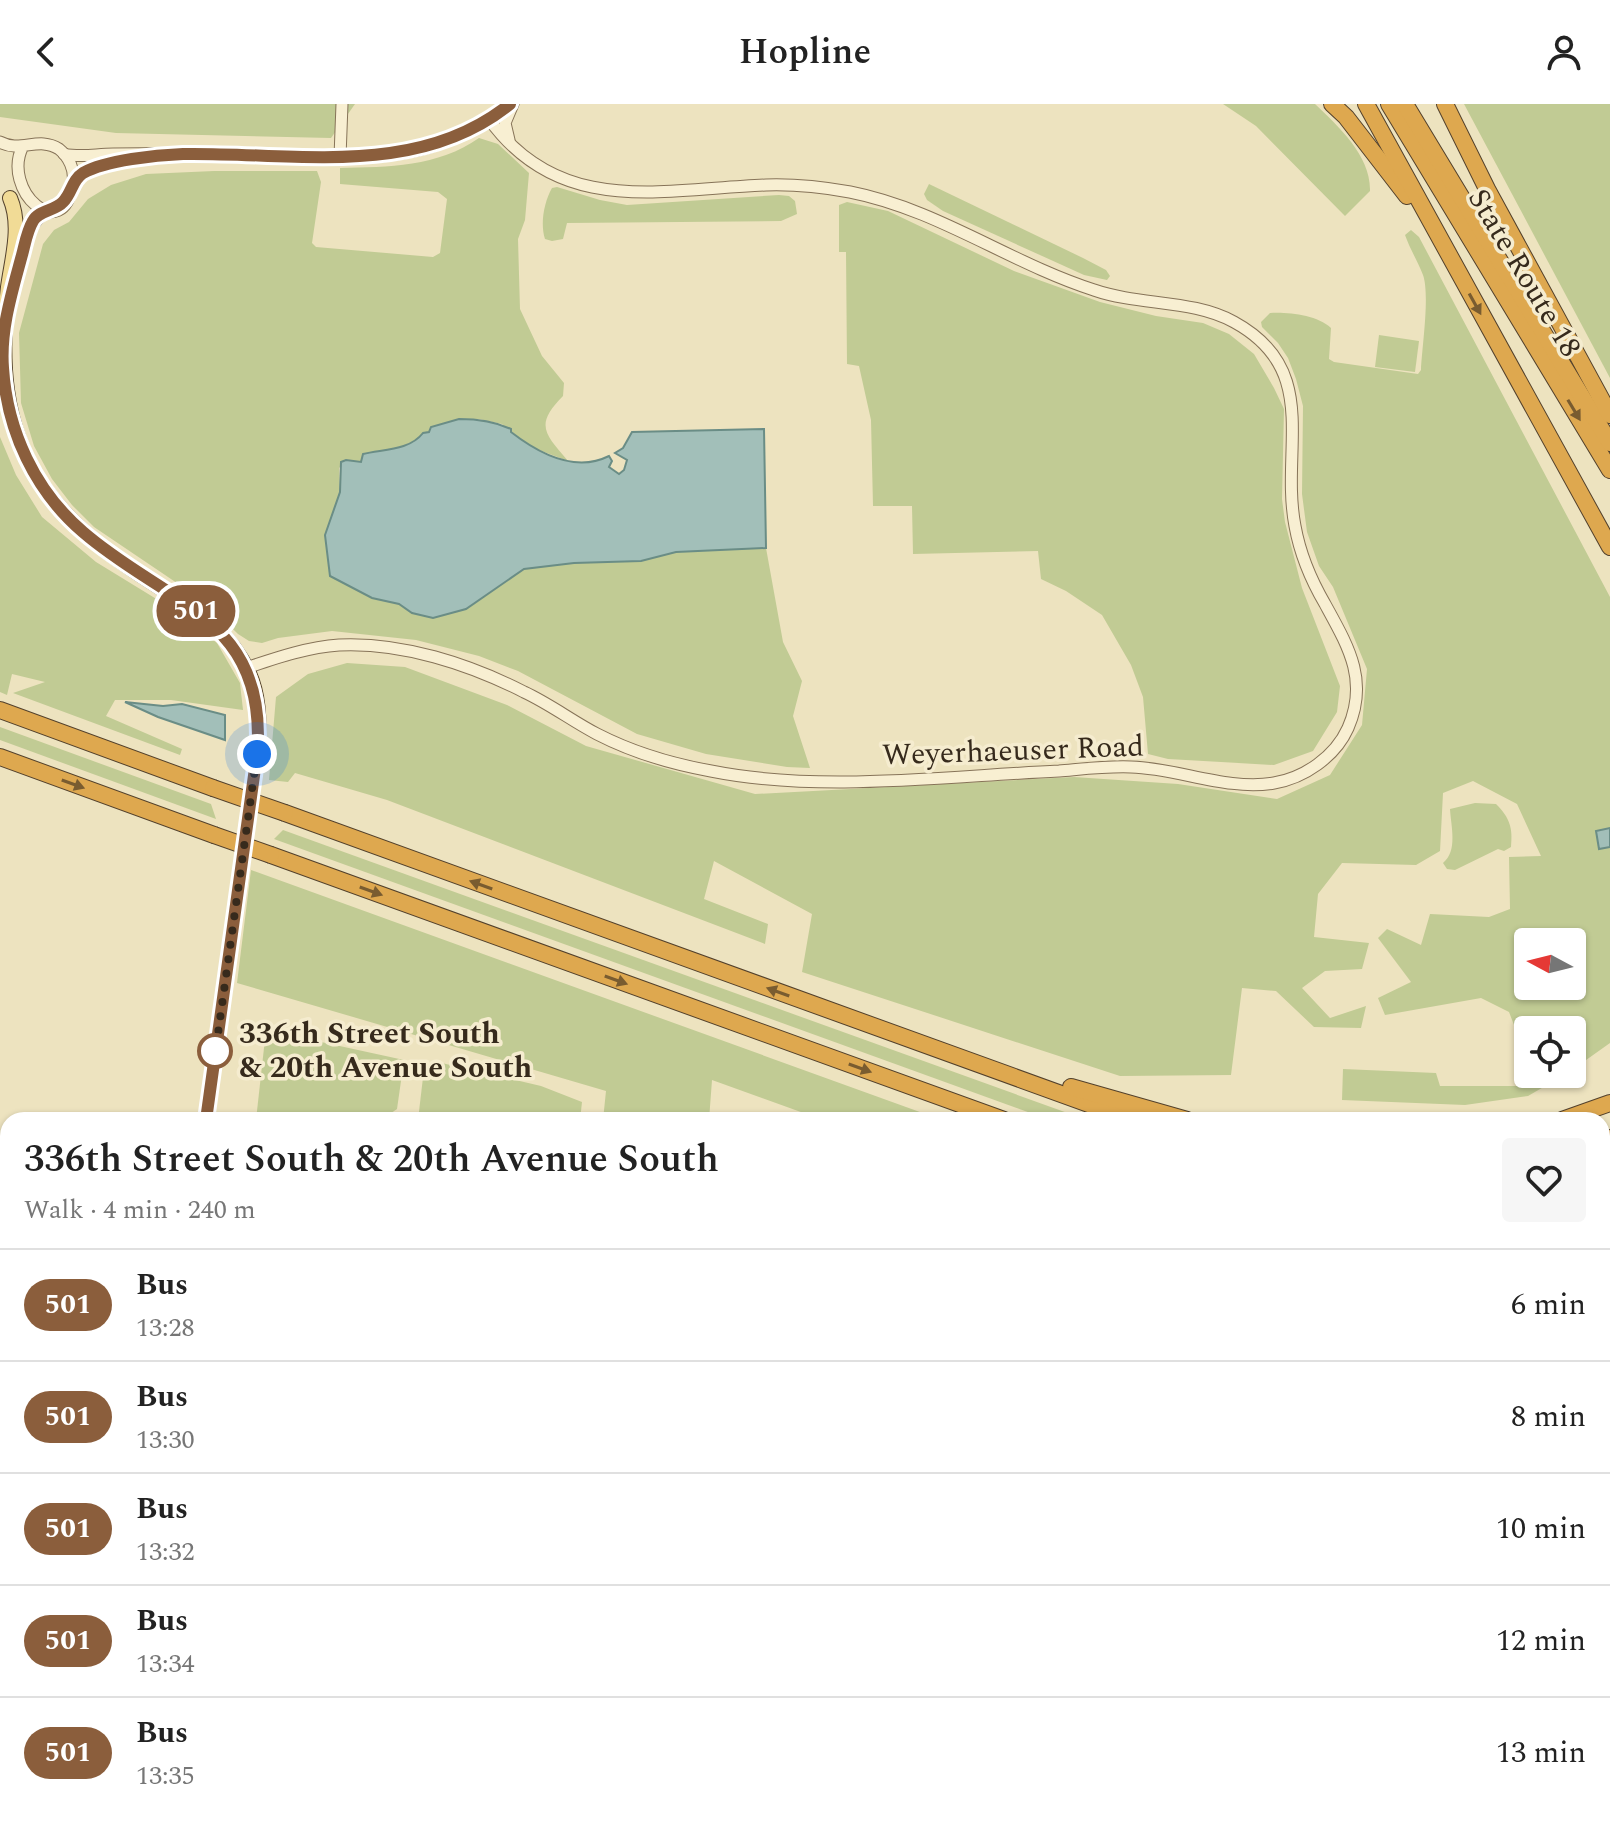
<!DOCTYPE html>
<meta charset="utf-8">
<style>
body{margin:0;font-family:Spectral,serif;background:#f6f6f6;color:#222;height:100vh;display:flex;flex-direction:column;font-size:30px;white-space:nowrap}
*{box-sizing:border-box;margin:0}
p{font-size:26px;color:#767676}
.icon{flex:none;width:44px;height:44px;fill:none;stroke:currentColor;stroke-width:2;stroke-linecap:round;stroke-linejoin:round}
.map{position:relative;flex:1;overflow:hidden}
.side{position:absolute;left:0px;top:1008px;width:1610px;height:712px;display:flex;flex-direction:column;background:#fff;border-radius:24px 24px 0 0;box-shadow:0 2px 6px #0004}
.side>*{flex:none}
.badge{padding:0 16px;border-radius:26px;font-size:28px;line-height:52px}
.needle{width:52px;rotate:277deg}
.buttons{position:absolute;left:1514px;top:824px;display:grid;gap:16px}
.buttons a{display:grid;place-items:center;width:72px;height:72px;border-radius:8px;background:#fff;box-shadow:0 2px 6px #0004;font-size:40px}
.you{position:absolute;width:40px;height:40px;margin:-20px;border:6px solid #fff;border-radius:50%;background:#1a73e8;box-shadow:0 0 0 12px #1a73e833}
.map>.badge{position:absolute;translate:-50% -50%;box-shadow:0 0 0 4px #fff}
.round{display:grid;place-items:center;flex:none;width:84px;height:84px;border-radius:8px;background:#f6f6f6}
.summary{display:flex;align-items:center;justify-content:space-between;height:136px;padding:0 24px}
h1{font-size:38px;font-weight:600;line-height:60px}
ul{padding:0;list-style:none}
li{display:flex;align-items:center;gap:24px;height:112px;padding:0 24px;border-top:2px solid #e0e0e0}
li div{flex:1}
li b{display:block;font-size:30px}
li em{font-style:normal}
li .badge{min-width:88px;font-weight:700;text-align:center}
header{display:flex;justify-content:space-between;align-items:center;height:104px;padding:0 24px;background:#fff;font-size:36px;font-weight:600}
.map>svg:first-child{display:block}
.green{fill:#c1cb94;fill-rule:evenodd}
.water{fill:#a2bfb9;stroke:#6a8d86;stroke-width:2}
.lines{fill:none;stroke-linecap:round;stroke-linejoin:round}
.minor-casing{stroke:#867358;stroke-width:13}
.major-casing{stroke:#53412c;stroke-width:16}
.highway-casing{stroke:#53412c;stroke-width:18}
.minor{stroke:#f8efd2;stroke-width:11}
.major{stroke:#f1db96;stroke-width:14}
.highway{stroke:#dea84f;stroke-width:16}
.highway-bridge-casing{stroke:#53412c;stroke-width:18;stroke-linecap:butt}
.highway-bridge{stroke:#dea84f;stroke-width:16}
.oneway{fill:#795c30}
.line-casing{stroke:#fff;stroke-width:18}
.line{stroke:#8b5e3c;stroke-width:12}
.walk{stroke:#362a1c;stroke-width:8;stroke-dasharray:0 14.4}
.stop-dot{fill:#fff;stroke:#8b5e3c;stroke-width:4}
.labels{text-anchor:middle;dominant-baseline:central;stroke-width:7;stroke-linejoin:round;paint-order:stroke}
.street-label{font-size:30px;fill:#362a1c;stroke:#f5eccf}
.stop-label{font-size:30px;font-weight:bold;fill:#362a1c;stroke:#f5eccf;text-anchor:start}
</style>
<header><svg class="icon" aria-label="back" viewBox="0 0 24 24"><path d="M15 5l-7 7 7 7"/></svg>Hopline<svg class="icon" aria-label="person" viewBox="0 0 24 24"><circle cx="12" cy="8" r="4"/><path d="M4 21q1-7 8-7t8 7"/></svg></header>
<div class="map">
<svg width="1610" height="1720" viewBox="0 0 1610 1720">
<rect width="100%" height="100%" fill="#ede3bf"/>
<g class="green">
<polygon points="0,0 355,0 331,34 116,29 0,13"/>
<path d="M1223 0H1315C1339 23 1371 52 1370 87L1345 112 1256 22Z"/>
<polygon points="1464,0 1610,0 1610,274"/>
<path d="M479 34 498 40 529 69 525 116 518 135 520 205 542 252 564 279 563 292C534 321 545 330 568 357L531 343 502 320 479 315H459L403 342 380 348 361 358H345L339 364 340 388 325 431 371 494 400 500 412 509 467 505 524 465 574 459 641 457 676 448 766 444 783 538 802 577 793 612 810 664 787 663 706 650 637 630 518 567 479 552 416 536 332 527 278 534 262 539 249 537 238 530 205 498 94 423 72 401 52 375 34 342 21 299 19 229 43 140 54 126 69 118 88 95 111 81 146 70 214 67H317L321 78 312 139 316 143 433 153 440 149 447 95 438 88 340 80V64C388 63 438 63 479 34Z"/>
<polygon points="929,80 1083,154 1106,166 1110,172 1107,176 1084,171 943,107 927,96 924,90"/>
<path d="M557 83 600 96 627 101 779 91 789 92 795 97 797 110 781 117 567 119 563 135 552 137 545 135C540 120 544 98 552 84Z"/>
<polygon points="847,98 888,107 1014,167 1100,198 1156,212 1203,219 1229,230 1254,250 1274,284 1284,305 1282,395 1285,418 1302,484 1340,582 1337,608 1313,647 1274,661 1168,655 1148,650 1143,593 1131,561 1102,511 1066,487 1041,475 1038,447 913,450 912,402 873,402 871,316 859,262 847,260 846,148 839,148 839,101"/>
<path d="M1411 126 1419 133 1610 493V939L1572 966V926H1563L1559 919 1514 921 1509 908 1481 894 1385 911 1378 894 1411 878 1378 834 1387 825 1421 841 1430 810 1489 813 1510 805 1509 753 1541 752 1517 700 1473 677 1443 689 1440 747 1416 761 1342 759 1318 790 1314 833 1369 839 1362 865 1325 867 1302 884 1330 914 1366 902 1361 924 1314 923 1276 887 1242 884 1231 971 1120 972 802 868 812 810 714 757 704 795 768 820 765 840 387 696 295 669 288 678 269 676 276 593 308 570 347 559 405 563 507 601 586 642 755 690 1074 673 1178 680 1277 695 1330 671 1362 621 1367 565 1333 483 1319 462 1307 428 1302 390 1303 302 1296 275 1288 254 1278 239 1262 223 1261 218 1270 209C1289 208 1317 211 1331 224L1329 255 1334 258 1418 270 1421 266C1422 243 1430 191 1423 171 1418 158 1410 145 1405 131ZM1528 838H1572V882H1528Z"/>
<polygon points="1379,231 1419,237 1415,268 1375,263"/>
<polygon points="0,333 16,371 42,413 96,458 176,507 217,539 240,579 243,606 171,596 115,596 106,612 182,645 180,651 13,589 45,578 12,570 7,591 0,588"/>
<polygon points="0,623 211,700 216,715 0,636"/>
<path d="M1475 699 1496 700C1510 714 1513 724 1511 743L1504 747 1498 745 1455 766 1447 765 1443 759C1458 747 1451 723 1450 705Z"/>
<polygon points="283,726 1087,1016 1050,1016 274,735"/>
<polygon points="251,766 942,1016 823,1016 712,976 709,1016 603,1016 606,987 237,879"/>
<polygon points="266,926 404,956 397,1005 381,1016 256,1016"/>
<polygon points="433,957 541,982 582,998 580,1016 418,1016 424,965"/>
<polygon points="1343,965 1436,969 1440,982 1521,982 1555,970 1566,970 1528,992 1465,1001 1342,996"/>
<polygon points="1610,1049 1610,1117 1602,1113 1602,1065"/>
<polygon points="1602,1259 1610,1262 1610,1456 1602,1455"/>
<polygon points="1602,1495 1610,1497 1610,1528 1602,1527"/>
</g>
<g class="water">
<path d="M459 315C478 315 494 317 511 325V328C538 349 575 369 609 352L612 357 609 363 619 370 624 366 627 356 615 349 623 344 632 328 764 325 766 444 676 448 641 457 574 459 524 465 466 505 433 514 412 509 399 500 372 494 330 472 325 431 340 388 341 358 346 356 361 358 363 350C382 345 409 347 423 329L429 328 431 323Z"/>
<polygon points="125,598 163,602 182,600 225,611 225,636 158,613"/>
<polygon points="1610,724 1610,743 1599,745 1596,727"/>
</g>
<g class="lines">
<defs>
<g id="minor">
<polyline points="509,36 505,19 513,0"/>
<path d="M0 38C20 49 39 32 59 45 69 53 75 66 73 78 64 144 0 86 23 42"/>
<path d="M64 50C81 54 96 50 113 50 149 50 186 49 223 49 287 49 355 61 418 46 451 38 483 21 510 0"/>
<polyline points="340,53 342,0"/>
<polyline points="73,79 88,67 138,54"/>
<path d="M246 564C276 554 308 543 339 541 402 538 469 560 524 588 550 600 572 617 597 630 632 648 672 660 711 667 821 689 947 672 1059 667 1083 665 1107 662 1131 663 1178 664 1227 687 1274 679 1304 674 1335 653 1348 624 1369 576 1348 542 1325 500 1311 476 1300 450 1295 422 1280 344 1322 266 1234 218 1192 195 1140 202 1094 186 1010 159 937 105 850 88 822 83 794 80 766 81 664 85 560 114 489 15"/>
<polyline points="0,1139 8,1140"/>
<polyline points="0,1180 5,1180"/>
<polyline points="0,1518 8,1519"/>
<polyline points="1317,1712 1377,1720"/>
<polyline points="622,1720 623,1712"/>
<polyline points="826,1720 827,1712"/>
<polyline points="1143,1720 1145,1712"/>
<polyline points="1581,1720 1582,1712"/>
</g>
<g id="major">
<path d="M10 94C22 122 12 154 8 183 0 253 2 322 42 381 67 417 99 443 135 467 181 498 232 522 252 577 260 600 259 626 257 650L206 1016"/>
<path d="M17 168C23 147 25 117 46 107"/>
<polyline points="0,1693 8,1694"/>
<polyline points="152,1712 215,1720"/>
<polyline points="0,1717 26,1720"/>
<polyline points="115,1720 116,1712"/>
</g>
<g id="highway">
<polyline points="1332,0 1346,13 1407,92"/>
<polyline points="1366,0 1610,443"/>
<polyline points="1389,0 1610,366"/>
<polyline points="1405,0 1610,339"/>
<polyline points="1445,0 1487,85 1610,311"/>
<polyline points="0,606 213,684"/>
<polyline points="0,653 214,731"/>
<polyline points="285,709 1133,1016"/>
<polyline points="271,751 1004,1016"/>
<polyline points="1071,983 1187,1016"/>
<polyline points="1562,1016 1610,999"/>
<polyline points="1602,1041 1610,1034"/>
<polyline points="1602,1122 1610,1125"/>
<polyline points="1602,1149 1610,1156"/>
<polyline points="1602,1187 1610,1190"/>
<polyline points="1602,1243 1610,1247"/>
<polyline points="1602,1471 1610,1471"/>
</g>
</defs>
<use href="#minor" class="minor-casing"/>
<use href="#major" class="major-casing"/>
<use href="#highway" class="highway-casing"/>
<use href="#minor" class="minor"/>
<use href="#major" class="major"/>
<use href="#highway" class="highway"/>
<defs>
<g id="highway-bridge">
<polyline points="213,684 285,709"/>
<polyline points="214,731 271,751"/>
</g>
</defs>
<use href="#highway-bridge" class="highway-bridge-casing"/>
<use href="#highway-bridge" class="highway-bridge"/>
</g>
<defs><path id="oneway-solid" d="M-6-.8H1V-3.2L6.5 0L1 3.2V.8H-6Z" transform="scale(2)"/></defs>
<g class="oneway">
<use href="#oneway-solid" transform="translate(1475 200) rotate(61)"/>
<use href="#oneway-solid" transform="translate(1574 306) rotate(59)"/>
<use href="#oneway-solid" transform="translate(73 680) rotate(20)"/>
<use href="#oneway-solid" transform="translate(481 781) rotate(-160)"/>
<use href="#oneway-solid" transform="translate(371 787) rotate(20)"/>
<use href="#oneway-solid" transform="translate(616 876) rotate(20)"/>
<use href="#oneway-solid" transform="translate(778 888) rotate(-160)"/>
<use href="#oneway-solid" transform="translate(860 964) rotate(20)"/>
</g>
<g class="lines">
<defs>
<path id="line" d="M206 1016 257 650C269 514 166 500 83 428 35 387 7 327 3 264 0 226 12 188 22 151 25 140 27 127 33 117 39 106 55 107 63 98 72 89 72 76 83 69 106 56 157 51 183 50 294 48 417 75 510 0"/>
</defs>
<use href="#line" class="line-casing"/>
<use href="#line" class="line"/>
<polyline class="walk" points="215,947 215,951 257,650"/>
</g>
<circle class="stop-dot" cx="215" cy="947" r="16"/>
<g class="labels">
<g class="street-label">
<text transform="translate(1524 169) rotate(59)">State Route 18</text>
<text transform="translate(1013 647) rotate(-2)">Weyerhaeuser Road</text>
</g>
<g class="stop-label">
<text x="239" y="930">336th Street South<tspan x="239" dy="34">&amp; 20th Avenue South</tspan></text>
</g>
</g>
</svg>
<div class="buttons">
<a><svg class="needle" viewBox="-14 -14 28 28"><path d="M0-13l5 13h-10z" fill="#e53935"/><path d="M0 13l5-13h-10z" fill="#767676"/></svg></a>
<a><svg class="icon" aria-label="locate" viewBox="0 0 24 24"><circle cx="12" cy="12" r="6"/><path d="M12 2v4M12 18v4M2 12h4M18 12h4"/></svg></a>
</div>
<div class="you" style="left:257px;top:650px"></div>
<b class="badge" style="left:196px;top:507px;background:#8b5e3c;color:#fff">501</b>
<section class="side">
<div class="summary"><div><h1>336th Street South &amp; 20th Avenue South</h1><p>Walk · 4 min · 240 m</p></div><a class="round"><svg class="icon" aria-label="heart" viewBox="0 0 24 24"><path d="M12 20l-8-8c-3-5 5-10 8-4 3-6 11-1 8 4z"/></svg></a></div>
<ul>
<li><span class="badge" style="background:#8b5e3c;color:#fff">501</span><div><b>Bus</b><p>13:28</p></div><em>6 min</em></li>
<li><span class="badge" style="background:#8b5e3c;color:#fff">501</span><div><b>Bus</b><p>13:30</p></div><em>8 min</em></li>
<li><span class="badge" style="background:#8b5e3c;color:#fff">501</span><div><b>Bus</b><p>13:32</p></div><em>10 min</em></li>
<li><span class="badge" style="background:#8b5e3c;color:#fff">501</span><div><b>Bus</b><p>13:34</p></div><em>12 min</em></li>
<li><span class="badge" style="background:#8b5e3c;color:#fff">501</span><div><b>Bus</b><p>13:35</p></div><em>13 min</em></li>
</ul>
</section>
</div>
